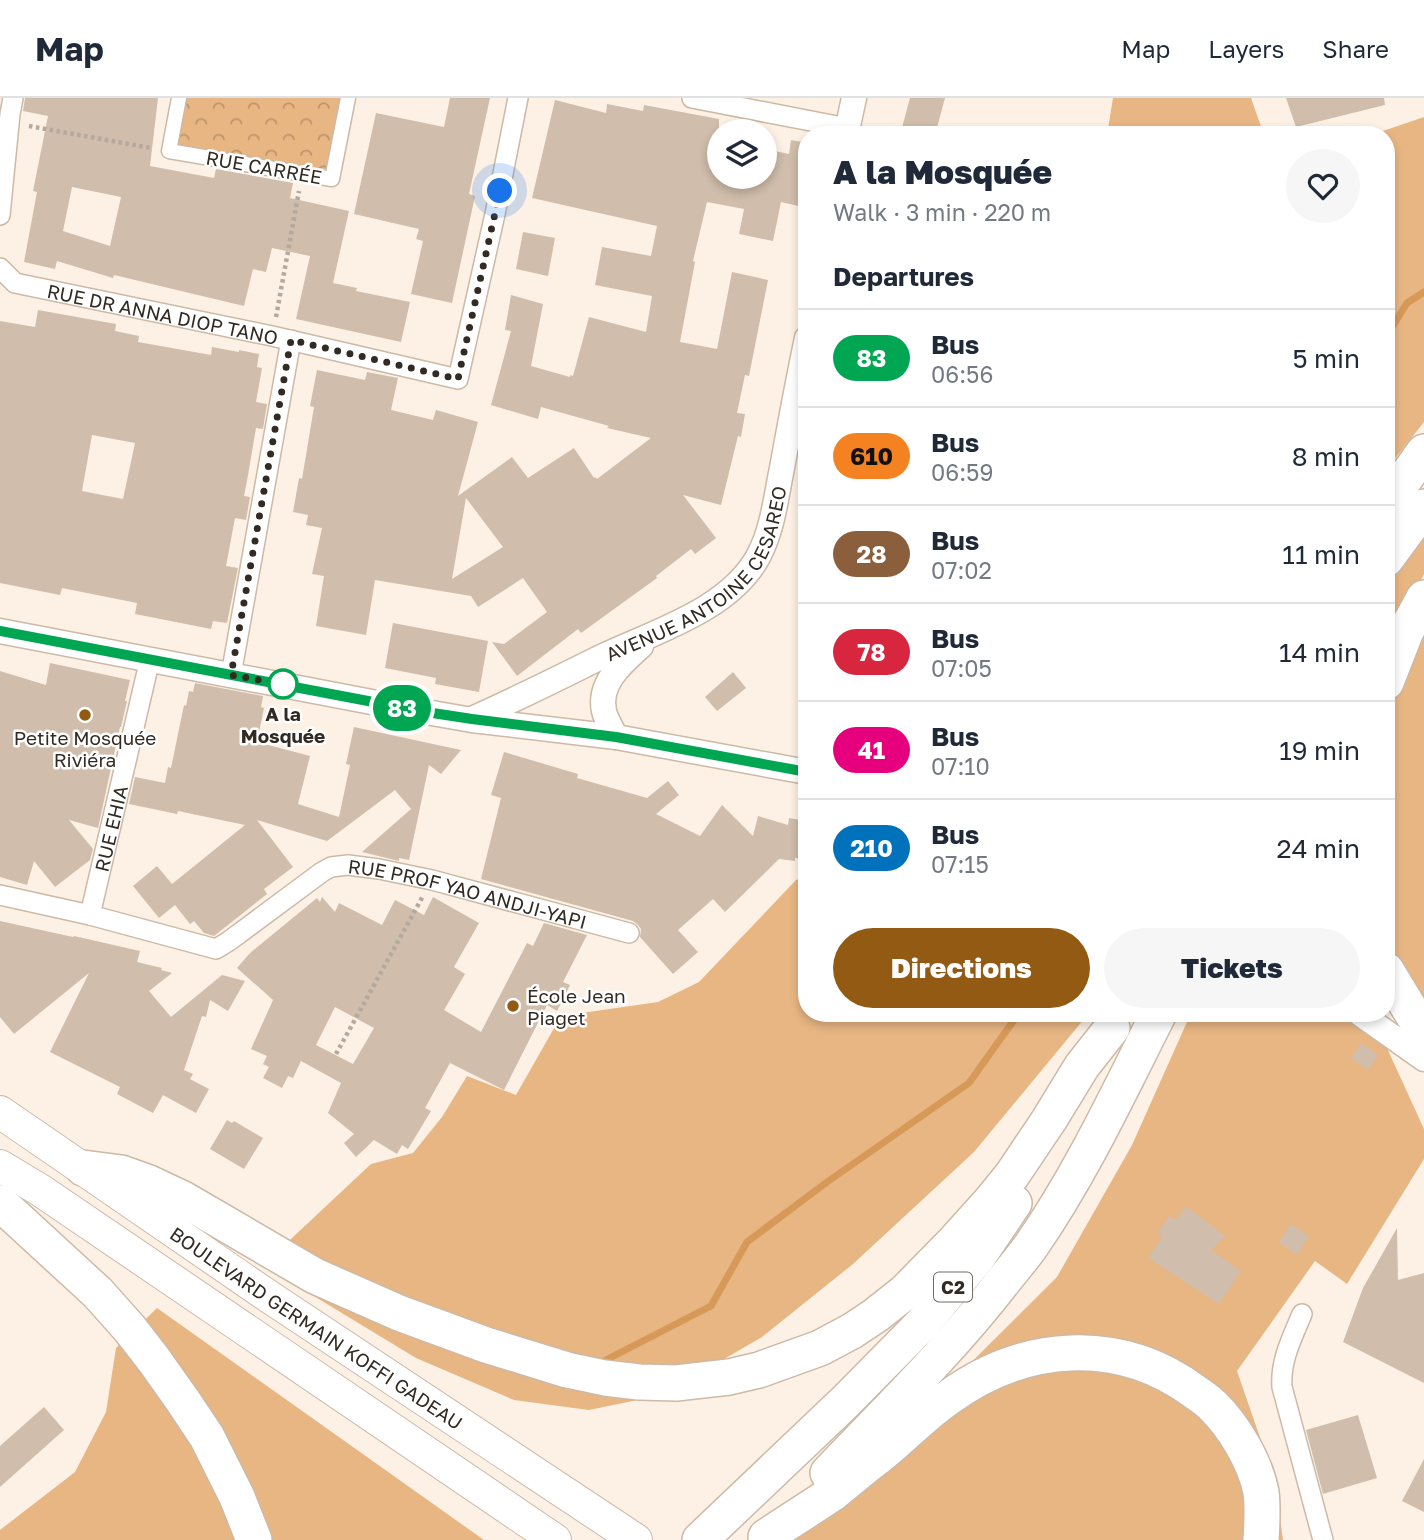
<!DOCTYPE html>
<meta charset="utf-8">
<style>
body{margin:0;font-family:"Golos Text",sans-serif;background:#f6f6f7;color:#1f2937;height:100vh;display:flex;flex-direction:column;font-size:26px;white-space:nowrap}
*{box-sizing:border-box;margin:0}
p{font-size:23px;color:#747a83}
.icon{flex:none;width:38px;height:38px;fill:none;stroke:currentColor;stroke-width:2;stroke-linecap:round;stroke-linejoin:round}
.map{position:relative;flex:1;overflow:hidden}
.sheet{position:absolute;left:798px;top:28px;width:597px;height:896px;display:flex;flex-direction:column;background:#fff;border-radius:28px;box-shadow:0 4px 10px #0003}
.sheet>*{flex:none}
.badge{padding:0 14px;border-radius:23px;font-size:24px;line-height:46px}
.tools{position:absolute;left:707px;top:21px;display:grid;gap:14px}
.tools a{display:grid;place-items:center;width:70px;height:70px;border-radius:50%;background:#fff;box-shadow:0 4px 10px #0003;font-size:35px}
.you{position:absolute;width:35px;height:35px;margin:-18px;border:5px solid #fff;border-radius:50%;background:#1a73e8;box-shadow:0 0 0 10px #1a73e833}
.map>.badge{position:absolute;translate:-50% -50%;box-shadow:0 0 0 4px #fff}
h2{padding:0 35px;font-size:26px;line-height:63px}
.round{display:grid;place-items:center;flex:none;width:74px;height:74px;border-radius:37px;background:#f6f6f7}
.summary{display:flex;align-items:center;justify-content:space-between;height:119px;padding:0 35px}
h1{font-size:33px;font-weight:800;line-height:52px}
.cta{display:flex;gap:14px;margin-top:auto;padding:14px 35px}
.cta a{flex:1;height:80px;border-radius:42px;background:#925a12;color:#fff;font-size:28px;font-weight:800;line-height:80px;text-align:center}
.cta a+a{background:#f6f6f7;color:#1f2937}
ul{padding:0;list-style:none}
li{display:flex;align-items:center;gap:21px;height:98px;padding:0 35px;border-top:2px solid #e0e1e3}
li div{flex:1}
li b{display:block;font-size:26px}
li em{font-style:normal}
li .badge{min-width:77px;font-weight:700;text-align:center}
header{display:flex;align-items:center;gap:42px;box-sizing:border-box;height:98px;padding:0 35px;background:#fff;border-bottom:2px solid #e0e1e3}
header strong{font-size:33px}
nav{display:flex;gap:38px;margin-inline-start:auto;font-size:24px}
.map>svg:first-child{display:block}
.grass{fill:#e8b683}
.forest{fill:url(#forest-crowns)}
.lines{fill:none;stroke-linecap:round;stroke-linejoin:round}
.stream{stroke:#d79957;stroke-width:7}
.building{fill:#d0bdab;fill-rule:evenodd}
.pedestrian-casing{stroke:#ccb9a6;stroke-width:17}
.minor-casing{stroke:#ccb9a6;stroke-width:22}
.tertiary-casing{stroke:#ccb9a6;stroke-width:27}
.primary-casing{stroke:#ccb9a6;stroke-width:34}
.motorway-casing{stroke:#ccb9a6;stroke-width:38}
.path{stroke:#b3a99e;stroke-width:4.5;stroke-dasharray:3.5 3.5;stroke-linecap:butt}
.pedestrian{stroke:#fff;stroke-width:14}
.minor{stroke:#fff;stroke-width:19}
.tertiary{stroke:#fff;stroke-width:24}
.primary{stroke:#fff;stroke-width:32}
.motorway{stroke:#fff;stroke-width:35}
.line-casing{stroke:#fff;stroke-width:16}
.line{stroke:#00a651;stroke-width:10}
.walk{stroke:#322b23;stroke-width:7;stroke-dasharray:0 12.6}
.stop-dot{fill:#fff;stroke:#00a651;stroke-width:3.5}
.poi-dot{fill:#925a12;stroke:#fff;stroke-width:2.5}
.labels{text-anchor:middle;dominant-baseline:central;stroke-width:5;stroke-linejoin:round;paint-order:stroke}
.shield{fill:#fff;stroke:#706b65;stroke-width:2}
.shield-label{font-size:18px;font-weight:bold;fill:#322b23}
.street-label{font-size:19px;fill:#322b23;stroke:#fff}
.stop-label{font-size:19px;font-weight:bold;fill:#322b23;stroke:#fff}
.poi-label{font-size:19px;fill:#322b23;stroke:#fff}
</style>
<header>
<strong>Map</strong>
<nav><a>Map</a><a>Layers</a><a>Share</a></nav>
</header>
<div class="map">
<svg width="1424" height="1442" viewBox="0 0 1424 1442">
<defs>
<pattern id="forest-crowns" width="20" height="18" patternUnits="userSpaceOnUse" patternTransform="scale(1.75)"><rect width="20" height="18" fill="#e8b683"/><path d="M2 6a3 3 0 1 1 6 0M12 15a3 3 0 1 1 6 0" fill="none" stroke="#bd946b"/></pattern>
</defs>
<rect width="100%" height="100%" fill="#fdf1e5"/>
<g class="grass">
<polygon points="1113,0 1251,0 1264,37 1107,37"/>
<polygon points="1424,19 1424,324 1386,372 1386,37 1371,37"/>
<polygon points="1424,426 1424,476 1386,551 1386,489"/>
<polygon points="1424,529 1424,907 1397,874 1386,846 1386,621"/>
<polygon points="807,779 807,915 1089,915 974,1054 853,1166 762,1239 662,1297 589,1312 514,1302 416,1260 266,1169 292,1140 371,1066 413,1055 442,1019 467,978 516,997 561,918 658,904 699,884 796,782"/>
<polygon points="1191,915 1371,915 1424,1031 1424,1061 1347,1186 1315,1163 1237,1273 1275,1383 1283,1442 793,1442 1057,1179 1132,1047"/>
<polygon points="157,1210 484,1442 0,1442 0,1432 75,1374 106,1314 116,1250"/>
</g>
<polygon class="forest" points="183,0 344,0 329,77 174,46"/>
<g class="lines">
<g class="stream">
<polyline points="1386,239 1407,205 1424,194"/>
<polyline points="598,1266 711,1208 747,1144 827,1084 969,985 1019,915"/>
</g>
</g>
<g class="building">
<path d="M25 0H158L150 68 214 80 216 71 293 85 290 100 349 113 333 185 357 190 356 193 410 204 401 244 296 221 310 158 272 150 266 174 253 171 244 208 114 177 113 180 57 163 55 171 24 164 37 94 33 93 48 18 23 13ZM72 89 121 99 110 148 63 133Z"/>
<polygon points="450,0 490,0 469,96 475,98 452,205 411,196 423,143 416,141 419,131 354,116 376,15 444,29"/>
<polygon points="910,0 945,0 935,37 900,37"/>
<polygon points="1286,0 1384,0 1385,7 1296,29"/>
<path d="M555 2 606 15 607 6 643 13 644 7 719 21V79H765V51L789 56 791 42 807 45V110L781 104 773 143 739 136 744 111 707 104 693 163 695 164 680 244 717 251 732 174 768 182 749 278 745 277 737 315 745 316 741 339 738 338 721 407 683 397 716 440 695 456 691 451 656 478 657 480 581 535 578 531 517 578 492 544 504 546 547 514 523 480 478 509 471 498 375 482 366 537 316 528 324 478 312 476 322 430 306 427 308 417 293 414 299 380 302 381 314 309 310 308 317 272 365 282 367 274 398 280 391 312 433 322 436 312 478 324 458 398 512 359 528 380 574 350 594 380 595 379 597 381 651 340 607 330 609 328 541 309 538 321 491 307 511 233 505 232 511 197 543 206 531 268 570 279V277L573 278 589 219 646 234 652 198 595 187 602 149 651 158 657 128 532 100ZM466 400 503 449 452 481Z"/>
<polygon points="523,134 555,140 548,178 516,171"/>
<path d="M38 212 116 226 115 233 139 238 138 244 211 257 212 249 239 254V252L259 256 257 269 262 270 256 304 267 306 263 331 256 330 248 377 244 398 250 399 246 422 235 420 226 468 238 470 227 525 213 523 211 531 135 516 137 505 62 490 60 497 0 485V223L35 229ZM92 337 135 345 123 401 82 393Z"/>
<polygon points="393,525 488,543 479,594 435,586 436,580 385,570"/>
<polygon points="50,565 130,582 125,603 127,603 121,629 120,629 98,730 69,722 93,751 90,762 55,789 34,763 27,787 0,779 0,573 46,587"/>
<polygon points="733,574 746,590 717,613 705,599"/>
<polygon points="195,585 263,598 261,609 264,610 257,644 310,658 298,706 339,719 350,667 346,666 354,629 461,652 441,676 429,667 409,762 399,760 399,763 362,754 411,711 395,692 327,743 257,722 293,769 264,791 267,796 214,838 204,835 194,823 190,826 175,807 159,820 133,788 157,768 172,786 245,727 178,713 177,716 129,706 135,679 165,685 168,669 171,670 184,607 186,608 189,593 193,594"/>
<polygon points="504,654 578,676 577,680 647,700 668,683 679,697 656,716 700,738 722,707 753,738 758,718 788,727 789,720 807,723 804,761 795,760 795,763 779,761 725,814 713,801 678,832 698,854 673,876 640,839 641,831 638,827 633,823 481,781 501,700 491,697"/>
<path d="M322 799 335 814 339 805 382 827 395 802 424 817 433 799 479 825 454 869 465 876 444 912 481 934 527 845 533 848 544 825 587 837 563 884 570 887 557 913 547 907 504 992 450 965 425 1010 431 1013 408 1051 402 1047 397 1056 374 1042 356 1059 344 1045 354 1036 328 1015 341 985 301 963 293 980 288 978 282 990 263 980 269 969 263 966 267 958 251 951 273 902 237 870 250 855 317 800 320 804ZM335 909 374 930 353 966 316 947Z"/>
<polygon points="0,823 73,839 74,838 140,853 137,864 162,870 161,872 172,875 149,893 171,919 222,877 245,883 228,913 210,902 206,919 202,918 184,972 193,976 190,981 209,991 196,1015 163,997 153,1015 117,996 120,989 50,954 89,875 14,936 0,919"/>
<polygon points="1361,945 1378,957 1368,972 1351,960"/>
<polygon points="227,1022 232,1025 234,1023 263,1040 244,1071 210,1051"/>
<polygon points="1186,1108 1225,1138 1211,1152 1241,1173 1219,1206 1148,1160 1162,1139 1157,1135 1170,1117 1176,1122"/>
<polygon points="1291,1126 1309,1138 1297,1157 1279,1144"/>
<polygon points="1397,1130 1398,1182 1424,1175 1424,1285 1343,1244 1363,1190"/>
<polygon points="44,1309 64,1332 0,1389 0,1348"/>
<polygon points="1358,1317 1377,1380 1323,1396 1306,1332"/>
<polygon points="1424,1361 1424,1414 1402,1403"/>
</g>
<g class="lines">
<defs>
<polyline id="pedestrian" points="179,0 169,53 332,81 348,0"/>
<g id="minor">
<polyline points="692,0 847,30"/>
<polyline points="0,117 10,16 13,0"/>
<path id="s1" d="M0 170 15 185 272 238 458 281 495 116 518 0"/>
<polyline points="231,577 291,242"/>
<path id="s2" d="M0 797 90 817 216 851 229 843 322 774 331 769 348 767 379 771 432 782 629 835"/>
<path id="s3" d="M90 817 150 561"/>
<path d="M1302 1216C1292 1240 1280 1263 1282 1289L1323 1442"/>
</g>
<g id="tertiary">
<polyline points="846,37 854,0"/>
<polyline points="0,533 403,610 472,622 616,639 807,674"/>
<path id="s4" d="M472 621C514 602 555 582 597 561 650 535 730 513 759 457 773 430 776 399 782 370 790 326 798 283 807 240"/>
<path d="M616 639C612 631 606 622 604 613 598 585 622 565 641 548"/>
<polyline points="1359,915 1424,961"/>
</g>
<g id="primary">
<path id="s5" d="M0 1014 268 1198 636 1442"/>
<polyline points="0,1068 40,1092 555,1442"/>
</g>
<g id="motorway">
<polyline points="1386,407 1424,354"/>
<polyline points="1386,461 1424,409"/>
<polyline points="1386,584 1406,533 1424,500"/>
<polyline points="1386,872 1424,935"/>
<polyline points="83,1070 121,1075 149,1085 183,1101 315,1178 399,1215 486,1247 567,1272 605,1280 639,1284 676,1285 729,1279 759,1272 820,1250 852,1233 876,1217 905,1194 955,1143 991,1103 1012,1077 1049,1022 1082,968 1112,930"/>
<polyline points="0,1105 98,1195 130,1231 154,1262 183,1303 207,1339 237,1399 254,1442"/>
<path d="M828 1375C887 1313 948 1254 1001 1186 1011 1173 1021 1162 1031 1148 1081 1076 1119 994 1159 915"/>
<path d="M766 1439C788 1424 811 1410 833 1395 848 1383 863 1370 879 1358 902 1340 923 1317 948 1300 1023 1245 1118 1237 1195 1294 1201 1298 1207 1302 1212 1307 1234 1328 1255 1364 1261 1394 1263 1410 1262 1426 1261 1442"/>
<polyline points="700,1442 845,1304 923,1225 977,1160 1014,1105"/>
</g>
</defs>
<use href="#pedestrian" class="pedestrian-casing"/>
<use href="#minor" class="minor-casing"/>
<use href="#tertiary" class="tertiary-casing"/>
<use href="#primary" class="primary-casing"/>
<use href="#motorway" class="motorway-casing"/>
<g class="path">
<polyline points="29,28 151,50"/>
<polyline points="276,219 299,93"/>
<polyline points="336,956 423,798"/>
</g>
<use href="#pedestrian" class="pedestrian"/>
<use href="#minor" class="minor"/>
<use href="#tertiary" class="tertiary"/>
<use href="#primary" class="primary"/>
<use href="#motorway" class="motorway"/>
</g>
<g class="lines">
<defs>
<polyline id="line" points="0,533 426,614 472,621 616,639 807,674"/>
</defs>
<use href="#line" class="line-casing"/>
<use href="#line" class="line"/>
<polyline class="walk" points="283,586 231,577 291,242 458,281 500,93"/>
</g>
<circle class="stop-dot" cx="283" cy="586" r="14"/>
<g class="poi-dot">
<circle cx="85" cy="617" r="7"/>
<circle cx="513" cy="908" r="7"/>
</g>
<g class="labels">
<rect class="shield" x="934" y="1174.5" width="38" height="29" rx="5"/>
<g class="shield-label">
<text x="953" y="1189">C2</text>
</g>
<g class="street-label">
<text transform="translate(264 69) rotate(10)">RUE CARRÉE</text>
<text stroke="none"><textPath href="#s1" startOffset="172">RUE DR ANNA DIOP TANO</textPath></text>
<text stroke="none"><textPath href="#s4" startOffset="278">AVENUE ANTOINE CESAREO</textPath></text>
<text stroke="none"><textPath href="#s3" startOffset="89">RUE EHIA</textPath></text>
<text stroke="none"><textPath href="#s2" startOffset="504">RUE PROF YAO ANDJI-YAPI</textPath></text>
<text stroke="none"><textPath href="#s5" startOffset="383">BOULEVARD GERMAIN KOFFI GADEAU</textPath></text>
</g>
<g class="stop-label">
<text x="283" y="615">A la<tspan x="283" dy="22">Mosquée</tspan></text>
</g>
<g class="poi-label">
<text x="85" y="639">Petite Mosquée<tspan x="85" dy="22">Riviéra</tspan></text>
<text x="527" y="897" text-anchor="start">École Jean<tspan x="527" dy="22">Piaget</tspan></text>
</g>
</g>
</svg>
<div class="tools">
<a><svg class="icon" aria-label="layers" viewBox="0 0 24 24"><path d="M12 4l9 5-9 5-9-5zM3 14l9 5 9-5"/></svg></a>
</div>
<div class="you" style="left:500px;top:93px"></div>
<b class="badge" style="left:402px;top:610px;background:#00a651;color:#fff">83</b>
<section class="sheet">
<div class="summary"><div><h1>A la Mosquée</h1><p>Walk · 3 min · 220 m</p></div><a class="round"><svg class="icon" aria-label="heart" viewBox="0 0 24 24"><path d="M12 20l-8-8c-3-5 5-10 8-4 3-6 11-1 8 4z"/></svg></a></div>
<h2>Departures</h2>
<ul>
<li><span class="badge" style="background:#00a651;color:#fff">83</span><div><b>Bus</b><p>06:56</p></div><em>5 min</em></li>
<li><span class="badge" style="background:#f58220;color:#111">610</span><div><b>Bus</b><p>06:59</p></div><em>8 min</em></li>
<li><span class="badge" style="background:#8b5e3c;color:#fff">28</span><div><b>Bus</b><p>07:02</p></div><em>11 min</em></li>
<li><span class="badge" style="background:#d7263d;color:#fff">78</span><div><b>Bus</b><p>07:05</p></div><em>14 min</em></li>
<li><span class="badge" style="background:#e6007e;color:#fff">41</span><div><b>Bus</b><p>07:10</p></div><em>19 min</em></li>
<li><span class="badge" style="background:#0072bc;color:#fff">210</span><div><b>Bus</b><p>07:15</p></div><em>24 min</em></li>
</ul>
<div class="cta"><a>Directions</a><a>Tickets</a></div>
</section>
</div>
